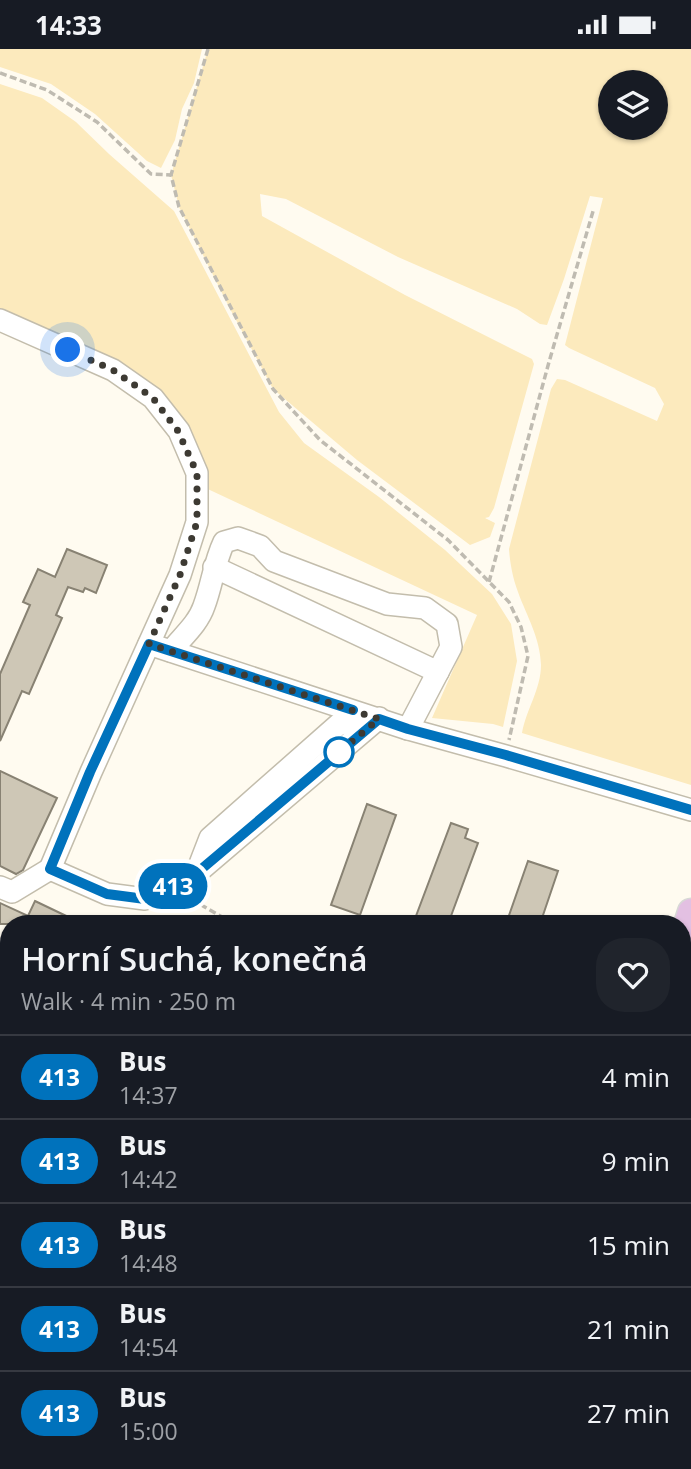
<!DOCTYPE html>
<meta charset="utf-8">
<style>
body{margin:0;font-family:"Open Sans",sans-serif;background:#20242c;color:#f1f3f6;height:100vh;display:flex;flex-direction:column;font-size:26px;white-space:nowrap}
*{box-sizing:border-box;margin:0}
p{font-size:23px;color:#9ea1a6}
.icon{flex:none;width:38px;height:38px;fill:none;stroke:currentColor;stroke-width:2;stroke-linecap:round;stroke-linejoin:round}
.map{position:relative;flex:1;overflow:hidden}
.details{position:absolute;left:0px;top:866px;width:691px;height:555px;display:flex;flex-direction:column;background:#171b24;border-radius:28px 28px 0 0;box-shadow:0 2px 5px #0004}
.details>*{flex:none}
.badge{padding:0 14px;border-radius:23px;font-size:24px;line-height:46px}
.tools{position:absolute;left:598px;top:21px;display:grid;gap:14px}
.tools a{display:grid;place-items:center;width:70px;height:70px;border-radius:50%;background:#171b24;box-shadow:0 2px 5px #0004;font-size:35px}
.you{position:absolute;width:35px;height:35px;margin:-18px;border:5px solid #fff;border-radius:50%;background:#1a73e8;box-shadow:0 0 0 10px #1a73e833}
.map>.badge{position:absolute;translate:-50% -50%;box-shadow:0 0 0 4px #fff}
.round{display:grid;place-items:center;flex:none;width:74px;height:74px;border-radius:28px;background:#20242c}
.head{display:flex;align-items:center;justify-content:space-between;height:119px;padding:0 21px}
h1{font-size:33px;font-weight:600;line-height:52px}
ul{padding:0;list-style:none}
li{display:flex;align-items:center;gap:21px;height:84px;padding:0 21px;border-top:2px solid #363941}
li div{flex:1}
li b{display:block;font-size:26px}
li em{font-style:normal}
li .badge{min-width:77px;font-weight:700;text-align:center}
.status{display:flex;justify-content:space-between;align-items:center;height:49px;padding:0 35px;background:#171b24;direction:ltr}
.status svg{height:19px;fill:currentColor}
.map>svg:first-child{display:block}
.green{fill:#fceabd;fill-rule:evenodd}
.building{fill:#cec7b6;stroke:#888273;stroke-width:2}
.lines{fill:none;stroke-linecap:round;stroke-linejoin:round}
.minor-casing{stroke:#c3bdac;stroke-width:24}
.major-casing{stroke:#d8d8d6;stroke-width:29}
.path{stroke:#bfbbb1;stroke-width:3.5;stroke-dasharray:7 3.5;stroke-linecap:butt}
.minor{stroke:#fff;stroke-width:21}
.major{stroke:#e3c0e2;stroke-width:26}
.line-casing{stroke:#fff;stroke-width:16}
.line{stroke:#0072bc;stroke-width:10}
.walk{stroke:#3d3a33;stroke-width:7;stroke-dasharray:0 12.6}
.stop-dot{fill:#fff;stroke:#0072bc;stroke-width:3.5}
</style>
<div class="status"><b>14:33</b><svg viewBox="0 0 49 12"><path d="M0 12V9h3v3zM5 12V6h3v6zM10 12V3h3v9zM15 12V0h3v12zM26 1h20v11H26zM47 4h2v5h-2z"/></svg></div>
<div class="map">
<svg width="691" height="1420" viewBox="0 0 691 1420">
<rect width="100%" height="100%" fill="#fffbf0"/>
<g class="green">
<polygon points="0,0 202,0 194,34 182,60 175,91 161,119 147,112 95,65 51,35 0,18"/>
<path d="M208 0H691V736L522 684C526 661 541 640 541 616 540 588 527 568 518 543 513 530 510 515 509 500L551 340 557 330 565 331 657 372 664 355 655 339 569 299 565 296 603 149 590 147 564 230 547 276 540 275 517 260 398 208 286 150 260 145 262 167 405 246 532 310 534 315 494 459 489 468 485 469 495 474 490 488 470 496 357 411 273 340 229 258 179 158 171 126ZM611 33H656V79H611Z"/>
<polygon points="0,35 42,49 76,73 109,105 174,162 279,363 304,394 379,448 445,501 492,545 511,575 517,612 503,678 493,675 432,669 477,566 197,435 152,349 0,271"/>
<polygon points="518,1412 651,1412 653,1420 515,1420"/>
</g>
<g class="building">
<polygon points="67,500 107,516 96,544 85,539 83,543 68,538 56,566 62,569 29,645 22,642 0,692 0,625 30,556 23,553 38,520 55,528"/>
<polygon points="0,722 57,749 23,821 16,825 0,817"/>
<polygon points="367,755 396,766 360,866 331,856"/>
<polygon points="451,774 468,780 465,789 478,794 448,875 413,875"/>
<polygon points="528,812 558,822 540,875 506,875"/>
<polygon points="35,852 83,875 0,875 0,854 28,867"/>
</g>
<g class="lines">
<defs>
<g id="minor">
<polyline points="0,271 113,321 153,349 179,382 197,424 197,473 180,526 91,723 50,820"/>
<polyline points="214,518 438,623"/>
<polyline points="149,595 408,680 506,707 691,761"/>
<path d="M171 602C182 588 198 575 204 557 212 536 214 514 224 493L238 489 260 497 274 512 387 555 425 559 447 575 451 598 408 680"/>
<polyline points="50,820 107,845 145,850 192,828 379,669"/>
<polyline points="198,820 210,789 339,675 374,670"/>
<polyline points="0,838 12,843 50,820"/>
<polyline points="0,943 9,947"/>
<polyline points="0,1082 9,1086"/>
<polyline points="682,1395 691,1399"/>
<polyline points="94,1412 106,1420"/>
<polyline points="658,1412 659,1420"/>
</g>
<g id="major">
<polyline points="682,891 691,863"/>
<polyline points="489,1420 492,1412"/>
</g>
</defs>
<use href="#minor" class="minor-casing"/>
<use href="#major" class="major-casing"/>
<g class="path">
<polyline points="208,0 171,126 179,158 273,340 320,391 448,491 509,553 521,578 528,607 509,691"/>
<polyline points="0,24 47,41 97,73 151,125 171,126"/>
<polyline points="489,533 549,313 594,159"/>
<polyline points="193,848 203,857 234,875"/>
<polyline points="330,875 335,873"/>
</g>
<use href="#minor" class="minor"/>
<use href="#major" class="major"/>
</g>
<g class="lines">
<defs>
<polyline id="line" points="353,661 149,595 90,723 50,820 107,845 145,850 192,828 379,670 408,680 506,706 691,761"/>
</defs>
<use href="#line" class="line-casing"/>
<use href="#line" class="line"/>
<polyline class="walk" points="68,301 113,321 153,349 178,382 197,424 197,473 180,526 149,595 379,670 339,703"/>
</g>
<circle class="stop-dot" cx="339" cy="703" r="14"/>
</svg>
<div class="tools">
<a><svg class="icon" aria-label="layers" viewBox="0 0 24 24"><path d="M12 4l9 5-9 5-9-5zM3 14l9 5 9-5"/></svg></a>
</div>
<div class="you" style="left:68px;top:301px"></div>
<b class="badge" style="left:173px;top:837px;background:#0072bc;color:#fff">413</b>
<section class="details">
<div class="head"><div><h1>Horní Suchá, konečná</h1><p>Walk · 4 min · 250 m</p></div><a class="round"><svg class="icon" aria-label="heart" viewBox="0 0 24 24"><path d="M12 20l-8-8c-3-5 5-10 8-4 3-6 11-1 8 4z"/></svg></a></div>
<ul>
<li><span class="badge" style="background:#0072bc;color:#fff">413</span><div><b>Bus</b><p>14:37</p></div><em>4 min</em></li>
<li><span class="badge" style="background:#0072bc;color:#fff">413</span><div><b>Bus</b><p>14:42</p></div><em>9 min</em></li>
<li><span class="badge" style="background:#0072bc;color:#fff">413</span><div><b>Bus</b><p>14:48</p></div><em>15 min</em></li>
<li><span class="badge" style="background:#0072bc;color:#fff">413</span><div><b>Bus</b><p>14:54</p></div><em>21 min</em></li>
<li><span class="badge" style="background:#0072bc;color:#fff">413</span><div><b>Bus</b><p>15:00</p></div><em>27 min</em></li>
</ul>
</section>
</div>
